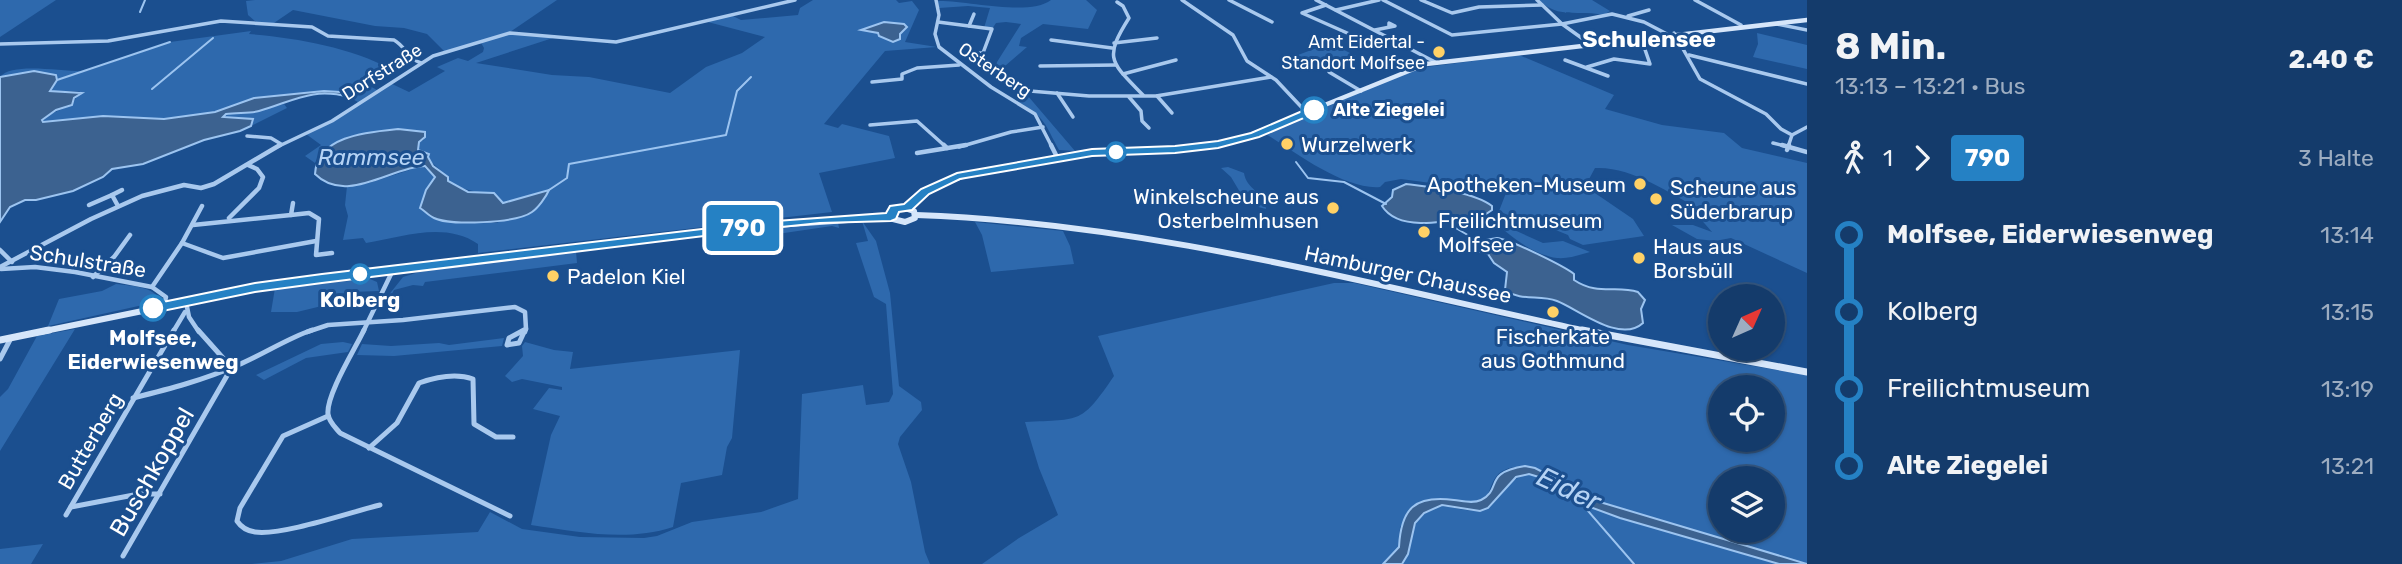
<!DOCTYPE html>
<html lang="de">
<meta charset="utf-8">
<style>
body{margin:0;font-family:Rubik,sans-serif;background:#214673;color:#f1f3f6;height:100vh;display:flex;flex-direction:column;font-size:26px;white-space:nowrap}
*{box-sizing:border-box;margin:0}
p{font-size:23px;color:#9dadc1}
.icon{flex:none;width:38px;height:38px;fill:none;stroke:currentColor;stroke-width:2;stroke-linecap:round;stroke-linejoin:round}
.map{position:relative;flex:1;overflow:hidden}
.details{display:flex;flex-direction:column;background:#143b6b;width:595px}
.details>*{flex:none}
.badge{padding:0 14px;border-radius:5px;font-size:24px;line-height:46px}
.needle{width:46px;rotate:45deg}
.tools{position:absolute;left:1708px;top:284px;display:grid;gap:14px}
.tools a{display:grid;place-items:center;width:77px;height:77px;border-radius:50%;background:#143b6b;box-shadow:0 2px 5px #0004,0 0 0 2px #33557e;font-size:35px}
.map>.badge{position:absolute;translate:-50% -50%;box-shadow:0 0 0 4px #fff}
.legs{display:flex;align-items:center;gap:10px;height:77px;padding:0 28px;font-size:23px}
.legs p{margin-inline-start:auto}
.headline{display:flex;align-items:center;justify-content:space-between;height:119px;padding:0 28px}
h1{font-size:38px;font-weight:700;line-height:52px}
ul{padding:0 28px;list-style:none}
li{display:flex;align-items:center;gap:24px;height:77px;font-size:26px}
li i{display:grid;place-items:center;width:10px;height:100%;margin:0 9px;background:currentColor}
li i::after{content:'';width:18px;height:18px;margin:-9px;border:5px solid;border-radius:50%;background:#143b6b}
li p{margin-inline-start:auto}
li:first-child i{background:linear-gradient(#0000 50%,currentColor 0)}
li:last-child i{background:linear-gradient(currentColor 50%,#0000 0)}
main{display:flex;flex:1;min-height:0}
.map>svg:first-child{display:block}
.green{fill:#2e69ad;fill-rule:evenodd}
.water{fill:#3c6290;stroke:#9cc4f0;stroke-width:2}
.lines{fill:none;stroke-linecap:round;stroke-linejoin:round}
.stream{stroke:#9cc4f0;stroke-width:2}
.minor-far2{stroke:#a9c9ee;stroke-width:3.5}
.minor-far1{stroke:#a9c9ee;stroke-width:4.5}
.minor{stroke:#a9c9ee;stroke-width:5}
.tertiary{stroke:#a9c9ee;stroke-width:3.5}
.secondary-far2{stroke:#d6e6fa;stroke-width:4.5}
.secondary-far1{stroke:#d6e6fa;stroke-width:6}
.secondary{stroke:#d6e6fa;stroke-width:7}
.line-1{fill:#2581c4;stroke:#fff;stroke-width:2}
.poi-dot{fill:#ffd166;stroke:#1b4f8f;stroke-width:2.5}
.stop-1-dot{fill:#fff;stroke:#2581c4;stroke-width:3.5}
.labels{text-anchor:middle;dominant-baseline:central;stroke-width:6;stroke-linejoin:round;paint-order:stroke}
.far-poi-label{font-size:18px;fill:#fff;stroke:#1b4f8f;text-anchor:end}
.far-street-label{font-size:18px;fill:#fff;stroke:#1b4f8f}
.far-stop-label{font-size:18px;font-weight:bold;fill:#fff;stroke:#1b4f8f;text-anchor:start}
.poi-label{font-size:21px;fill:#fff;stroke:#1b4f8f;text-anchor:start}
.street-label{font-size:21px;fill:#fff;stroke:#1b4f8f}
.stop-label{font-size:21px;font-weight:bold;fill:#fff;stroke:#1b4f8f}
.far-district-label{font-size:23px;font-weight:bold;fill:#fff;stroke:#1b4f8f}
.water-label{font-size:23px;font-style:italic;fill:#b5d3f5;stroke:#1b4f8f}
.near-street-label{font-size:24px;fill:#fff;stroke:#1b4f8f}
.near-water-label{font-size:28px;font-style:italic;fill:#b5d3f5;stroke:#1b4f8f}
</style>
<main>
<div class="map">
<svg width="1807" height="564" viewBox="0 0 1807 564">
<rect width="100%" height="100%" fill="#1b4f8f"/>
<g class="green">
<polygon points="0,0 56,0 0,37"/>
<path d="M255 0H557L510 32 556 37 476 63 552 75 589 77 670 93 706 67 742 53 765 37 704 21 731 15 741 20 798 15 800 8 813 0H896L899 3 912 1 919 10 905 42 937 47 885 51 824 124 838 128 842 124 889 136 895 158 819 173 832 212 478 253V244C445 221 402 237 366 243L363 238 343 240 348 216 345 205 347 186 369 183 422 166 436 177 426 190 467 221 496 223 536 209 547 195 542 192 503 203C484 189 467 194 448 181V177L418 150 419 142 424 140V132C394 129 330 129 315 163L305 156 321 145 306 134 332 121 358 102 340 92 324 91 254 98 215 112 164 119 103 116 42 122 48 115 72 105 80 91H50L42 73 34 71 0 77C13 61 66 73 87 71L170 42 251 31 249 34C297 38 349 47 391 69L367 73 362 82 377 90 390 83 409 92 445 71 437 67 458 58 468 61 483 52 484 48 480 41 445 52 427 34 404 28 375 26 293 10 271 25 257 23 248 15 246 1Z"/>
<path d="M1051 0H1086L1097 10 1088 29 1043 24 1021 38 1019 46 1027 47 1005 66V69L1075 151 1059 150C1044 123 1046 118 1017 101V91L995 71 997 62 1021 24 1006 22 996 23 992 29 984 28 990 8 968 6 939 8 937 1C966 0 1029 17 1051 0Z"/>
<path d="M1539 0H1592L1610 11 1604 15C1578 9 1559 20 1539 0Z"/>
<polygon points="1757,33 1807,45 1807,69 1753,57 1758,44"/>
<polygon points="1330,43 1356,56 1322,68 1298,55"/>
<path d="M1519 55 1614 95 1605 109 1662 125 1724 133 1742 148 1807 163V273L1731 238 1715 241 1697 239 1672 225H1693L1712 232 1698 216 1700 209C1668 193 1632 166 1595 168L1588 181 1589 189 1633 219 1644 236 1583 245 1570 239 1568 235 1526 218 1519 220 1499 211 1506 193 1401 179 1385 182 1380 187C1345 190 1296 153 1266 134L1411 69Z"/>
<polygon points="284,104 287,108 251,126 253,119 222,117 238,111 258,111"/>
<path d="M1228 167 1244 173C1246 189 1265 193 1266 209L1247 204 1231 177 1221 168Z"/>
<path d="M1499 216 1514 223 1512 229 1543 243 1563 241 1590 252C1579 255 1568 259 1557 258 1533 255 1508 235 1491 218Z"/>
<polygon points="862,221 876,241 890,293 899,386 921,402 922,410 900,437 898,444 911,482 925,552 930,564 252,564 281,561 352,539 478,532 490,512 522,529 580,537 644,538 657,536 692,522 761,512 798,499 802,394 863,385 866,405 889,402 893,394 886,304 874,297 856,243 868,241"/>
<polygon points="838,222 839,228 832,226 729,241 714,236"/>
<polygon points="975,222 1063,231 1070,246 1074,264 991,272 982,235"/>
<polygon points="576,251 577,263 425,282 423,286 413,285 394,290 388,301 384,301 403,277 419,272"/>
<polygon points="370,279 377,282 379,291 350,292 340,294 330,304 297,312 271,312 275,288"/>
<path d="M1334 283H1354L1628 345 1807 375V564L1600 502 1535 468C1521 465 1501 466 1494 480 1490 486 1490 495 1483 499 1472 507 1451 499 1439 498L1400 527 1399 547 1383 564H982L1019 538 1058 515 1039 468 1025 422C1082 419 1081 424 1114 376L1098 336ZM1720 387H1773V439H1720ZM1720 478H1773V530H1720Z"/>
<path d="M116 284C132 286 153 286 161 301L48 326 59 299 102 291Z"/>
<polygon points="75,329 0,451 0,397 8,389 37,336"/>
<polygon points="504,338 502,346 394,356 357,355 362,344 391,346 439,343 449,345"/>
<polygon points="343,342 352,344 348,352 306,358 264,380 256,375 321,344"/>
<path d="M525 342 554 350 573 352 570 369 740 350 732 438 727 447 722 475 681 483 673 527C627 542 579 532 531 525L551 435 560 416 533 409 549 388 562 390V387L522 379 512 382 505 376 523 356 522 346Z"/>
<path d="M1529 474C1546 476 1569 499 1589 507 1651 530 1716 542 1779 564H1401C1412 547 1409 524 1426 511 1444 498 1466 517 1483 508 1504 498 1504 479 1529 474Z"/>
<polygon points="43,544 31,564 0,564 0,549"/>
</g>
<g class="water">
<polygon points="884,22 904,24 907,27 900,34 900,39 893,42 879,36 878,33 861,30"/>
<path d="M34 71 56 75 57 80 50 91 82 93 74 98 72 105 56 110 42 120 43 122 103 116 164 119 215 112 254 98 324 91 340 92 349 97C312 87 294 101 259 111 249 114 237 112 226 114L223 117 253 119 251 126 240 131 204 140 143 164 112 169 103 177 73 191 36 200H25L10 207 0 222V77Z"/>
<path d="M398 129 425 132V137L419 142 418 150 429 154 428 157 433 166 448 177V181L468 192 494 193 503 203 549 190C546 197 538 208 532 212 517 223 450 226 434 218 429 216 425 211 420 208L426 190 435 177 425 166C391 167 346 205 315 174 317 136 367 132 398 129Z"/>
<path d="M1406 184C1429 187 1474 192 1492 206V210L1486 214C1458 218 1401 236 1382 206L1392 197 1393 190Z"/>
<path d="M1497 238C1509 239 1564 266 1574 274V280C1598 296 1616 285 1638 292L1645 300 1641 309 1643 323C1620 344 1578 309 1557 301 1539 294 1522 302 1505 290L1507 272 1494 263 1488 254 1472 250 1468 243Z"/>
<path d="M1525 466 1535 468 1600 502 1807 564H1779L1620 518 1582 504 1542 478 1529 474 1516 477 1488 508 1480 511 1442 505 1424 513 1415 523 1408 554 1402 564H1383L1399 547C1401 508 1415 495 1454 500 1463 501 1473 504 1481 500 1503 489 1482 473 1525 466Z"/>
</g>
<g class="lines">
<g class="stream">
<polyline points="140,12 145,0"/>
<polyline points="57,80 170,42"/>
<polyline points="152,89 213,38"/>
<polyline points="1296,162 1308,178 1344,182 1386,204"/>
<polyline points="549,190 567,178 569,164 726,135 737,91 751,77"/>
<polyline points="1442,220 1478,241"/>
<polyline points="1582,504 1634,564"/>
</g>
<g class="minor-far2">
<polyline points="936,0 939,15 935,34 939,47 991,87 1035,114 1052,147"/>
<polyline points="1182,0 1233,35 1247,61 1276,80 1307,113"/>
<polyline points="1229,0 1272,22"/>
<polyline points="1383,0 1452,35 1562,24 1612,14 1644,22 1667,34"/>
<polyline points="1421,0 1452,13 1479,7 1542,5"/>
<polyline points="1537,0 1562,24 1590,44"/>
<polyline points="1695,0 1741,25"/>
<path d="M1117 2 1123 6 1129 18C1103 59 1111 62 1143 95"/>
<polyline points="1326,5 1302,13 1381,48"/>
<polyline points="1336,10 1379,0"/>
<polyline points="1628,16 1649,10"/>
<polyline points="938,22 992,29 983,53 976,53"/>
<polyline points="1777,24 1807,30"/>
<polyline points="969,26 974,14"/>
<polyline points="1375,30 1395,26 1389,23 1389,27"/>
<polyline points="1674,33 1700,79 1766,114 1781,129 1792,135"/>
<polyline points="1051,40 1112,48"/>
<polyline points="1114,43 1157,38"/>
<path d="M0 44 108 41 221 21 312 27 328 36 394 40C406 47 407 58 421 63"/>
<polyline points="1689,55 1807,84"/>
<polyline points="1565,60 1608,76"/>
<polyline points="1040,66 1116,65"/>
<polyline points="1587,67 1614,59 1650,64 1641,38"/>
<polyline points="1329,72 1361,91"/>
<polyline points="1123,74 1176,60"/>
<polyline points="872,82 902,79 902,74 917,68 959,65"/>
<polyline points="1030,91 1089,96 1156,96 1271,77"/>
<polyline points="1057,93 1073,117"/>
<polyline points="1157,96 1172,113"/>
<polyline points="1129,97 1141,111 1142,121 1149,128"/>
<polyline points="870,125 917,121 946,147"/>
<polyline points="1792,135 1807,127"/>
<polyline points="247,136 271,138 281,144"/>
<polyline points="1773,143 1789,147"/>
<polyline points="277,147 332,121 433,56 510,33 616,42 795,0"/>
<polyline points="959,147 1011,132 1043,127"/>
<polyline points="1788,147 1792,135"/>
</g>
<g class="minor-far1">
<polyline points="944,145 947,148"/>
<polyline points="1051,145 1057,157"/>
<polyline points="1782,145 1807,152"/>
<polyline points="1787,150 1789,145"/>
<polyline points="917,153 966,145"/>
<polyline points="112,195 122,190"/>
<polyline points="293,203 291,215 309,213 319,219 316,255 332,253"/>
<polyline points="89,205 112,195 118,206"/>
<polyline points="229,218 259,188 263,177 257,169 248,165"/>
<polyline points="193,225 291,215"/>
<polyline points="182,243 223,258 316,241"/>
<polyline points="0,250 12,262"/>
<polyline points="0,267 91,219 142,196 184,185 201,188 214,184 280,145"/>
<polyline points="1,269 35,267 75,272 152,287 166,297 164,306"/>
<polyline points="93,277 114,257 130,235"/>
<polyline points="152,287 182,243 202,206"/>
<polyline points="186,302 189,317 199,332"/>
<polyline points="173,332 185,312"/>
<polyline points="307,332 328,325 403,320 515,307 525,312 526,329"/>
<polyline points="363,332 392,272"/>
<polyline points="521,332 526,329"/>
<polyline points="525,332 526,329"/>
</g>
<g class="minor">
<polyline points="198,330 231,367"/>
<path d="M364 330C355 349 326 395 328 414 329 422 335 427 340 433L510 516"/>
<polyline points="524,330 509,338 507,345 519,343 525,330"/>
<polyline points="0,359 11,338"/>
<path d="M133 398C169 389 204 380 238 365 264 354 286 339 312 330"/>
<path d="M328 416 283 436 240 508 237 521C241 527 248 531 255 532 282 536 351 512 380 505"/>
<path d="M369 448 397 423 419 383C436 377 456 373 473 379L474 424 496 437H513"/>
<polyline points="71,507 139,494 160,494"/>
<polyline points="66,515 174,330"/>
<polyline points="123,556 232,367"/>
</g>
<polyline class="tertiary" points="1316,0 1437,63"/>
<polyline class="secondary-far2" points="1193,147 1238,140 1426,64 1807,20"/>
<g class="secondary-far1">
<polygon points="901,207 914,211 915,218 905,222 893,219 891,213"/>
<polyline points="908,208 935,186 968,174 1092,153 1175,150 1204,145"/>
<path d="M916 215C1146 223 1367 284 1591 332"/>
<polyline points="40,332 255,288 761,226 891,217"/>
</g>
<g class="secondary">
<polyline points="1582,330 1807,372"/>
<polyline points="0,340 49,330"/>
</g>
</g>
<polygon class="line-1" points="1314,106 1320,110 1318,112 1259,137 1218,148 1175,153 1092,156 960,179 929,194 912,210 899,212 896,219 891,221 820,223 761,229 322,283 255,292 153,313 146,308 153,304 255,283 322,274 761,222 886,213 890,206 904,204 921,189 957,173 1092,149 1175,146 1218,141 1251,133"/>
<g class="poi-dot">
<circle cx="1439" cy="52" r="7"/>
<circle cx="1287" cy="144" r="7"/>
<circle cx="1640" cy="184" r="7"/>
<circle cx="1656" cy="199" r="7"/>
<circle cx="1333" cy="208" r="7"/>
<circle cx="1424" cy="232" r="7"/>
<circle cx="1639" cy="258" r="7"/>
<circle cx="553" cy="276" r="7"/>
<circle cx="1553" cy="312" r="7"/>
</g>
<g class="stop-1-dot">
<circle cx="1314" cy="110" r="12"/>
<circle cx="1116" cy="152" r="9"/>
<circle cx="360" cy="274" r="9"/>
<circle cx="153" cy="308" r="12"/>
</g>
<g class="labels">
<g class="far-poi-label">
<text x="1425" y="42">Amt Eidertal -<tspan x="1425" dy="21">Standort Molfsee</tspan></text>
</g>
<g class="far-street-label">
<text transform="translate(995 70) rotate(34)">Osterberg</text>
<text transform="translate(382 72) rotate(-32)">Dorfstraße</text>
</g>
<g class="far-stop-label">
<text x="1333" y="110">Alte Ziegelei</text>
</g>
<g class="poi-label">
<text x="1301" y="144">Wurzelwerk</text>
<text x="1626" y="184" text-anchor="end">Apotheken-Museum</text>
<text x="1670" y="187">Scheune aus<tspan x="1670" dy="24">Süderbrarup</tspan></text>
<text x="1319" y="196" text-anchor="end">Winkelscheune aus<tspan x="1319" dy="24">Osterbelmhusen</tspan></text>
<text x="1438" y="220">Freilichtmuseum<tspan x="1438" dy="24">Molfsee</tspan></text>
<text x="1653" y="246">Haus aus<tspan x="1653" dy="24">Borsbüll</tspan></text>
<text x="567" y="276">Padelon Kiel</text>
<text x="1553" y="336" text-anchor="middle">Fischerkate<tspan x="1553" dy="24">aus Gothmund</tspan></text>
</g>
<g class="street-label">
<text transform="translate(88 261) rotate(9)">Schulstraße</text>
<text transform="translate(1408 274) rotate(12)">Hamburger Chaussee</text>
<text transform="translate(90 441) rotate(-60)">Butterberg</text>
</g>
<g class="stop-label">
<text x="360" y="299">Kolberg</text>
<text x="153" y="337">Molfsee,<tspan x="153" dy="24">Eiderwiesenweg</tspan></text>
</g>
<g class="far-district-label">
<text x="1649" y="39">Schulensee</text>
</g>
<g class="water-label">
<text x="371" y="157">Rammsee</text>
</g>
<g class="near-street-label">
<text transform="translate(152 472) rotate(-60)">Buschkoppel</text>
</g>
<g class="near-water-label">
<text transform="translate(1569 489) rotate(25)">Eider</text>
</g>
</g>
</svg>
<div class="tools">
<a><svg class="needle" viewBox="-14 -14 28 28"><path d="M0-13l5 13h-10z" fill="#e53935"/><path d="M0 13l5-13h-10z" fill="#9dadc1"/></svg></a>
<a><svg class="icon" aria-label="locate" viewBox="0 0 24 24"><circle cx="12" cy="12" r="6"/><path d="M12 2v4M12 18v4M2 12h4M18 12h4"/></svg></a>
<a><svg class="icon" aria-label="layers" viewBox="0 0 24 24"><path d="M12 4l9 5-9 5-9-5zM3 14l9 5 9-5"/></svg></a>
</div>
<b class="badge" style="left:743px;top:228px;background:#2581c4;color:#fff">790</b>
</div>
<section class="details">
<div class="headline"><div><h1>8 Min.</h1><p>13:13 – 13:21 · Bus</p></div><b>2.40 €</b></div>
<div class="legs"><svg class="icon" aria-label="walk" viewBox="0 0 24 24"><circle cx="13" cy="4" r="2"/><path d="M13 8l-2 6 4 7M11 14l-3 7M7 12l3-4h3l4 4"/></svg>1<svg class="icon" aria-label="forward" viewBox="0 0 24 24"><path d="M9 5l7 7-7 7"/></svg><b class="badge" style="background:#2581c4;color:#fff">790</b><p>3 Halte</p></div>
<ul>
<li><i style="color:#2581c4"></i><b>Molfsee, Eiderwiesenweg</b><p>13:14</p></li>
<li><i style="color:#2581c4"></i><span>Kolberg</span><p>13:15</p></li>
<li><i style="color:#2581c4"></i><span>Freilichtmuseum</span><p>13:19</p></li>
<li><i style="color:#2581c4"></i><b>Alte Ziegelei</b><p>13:21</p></li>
</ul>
</section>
</main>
